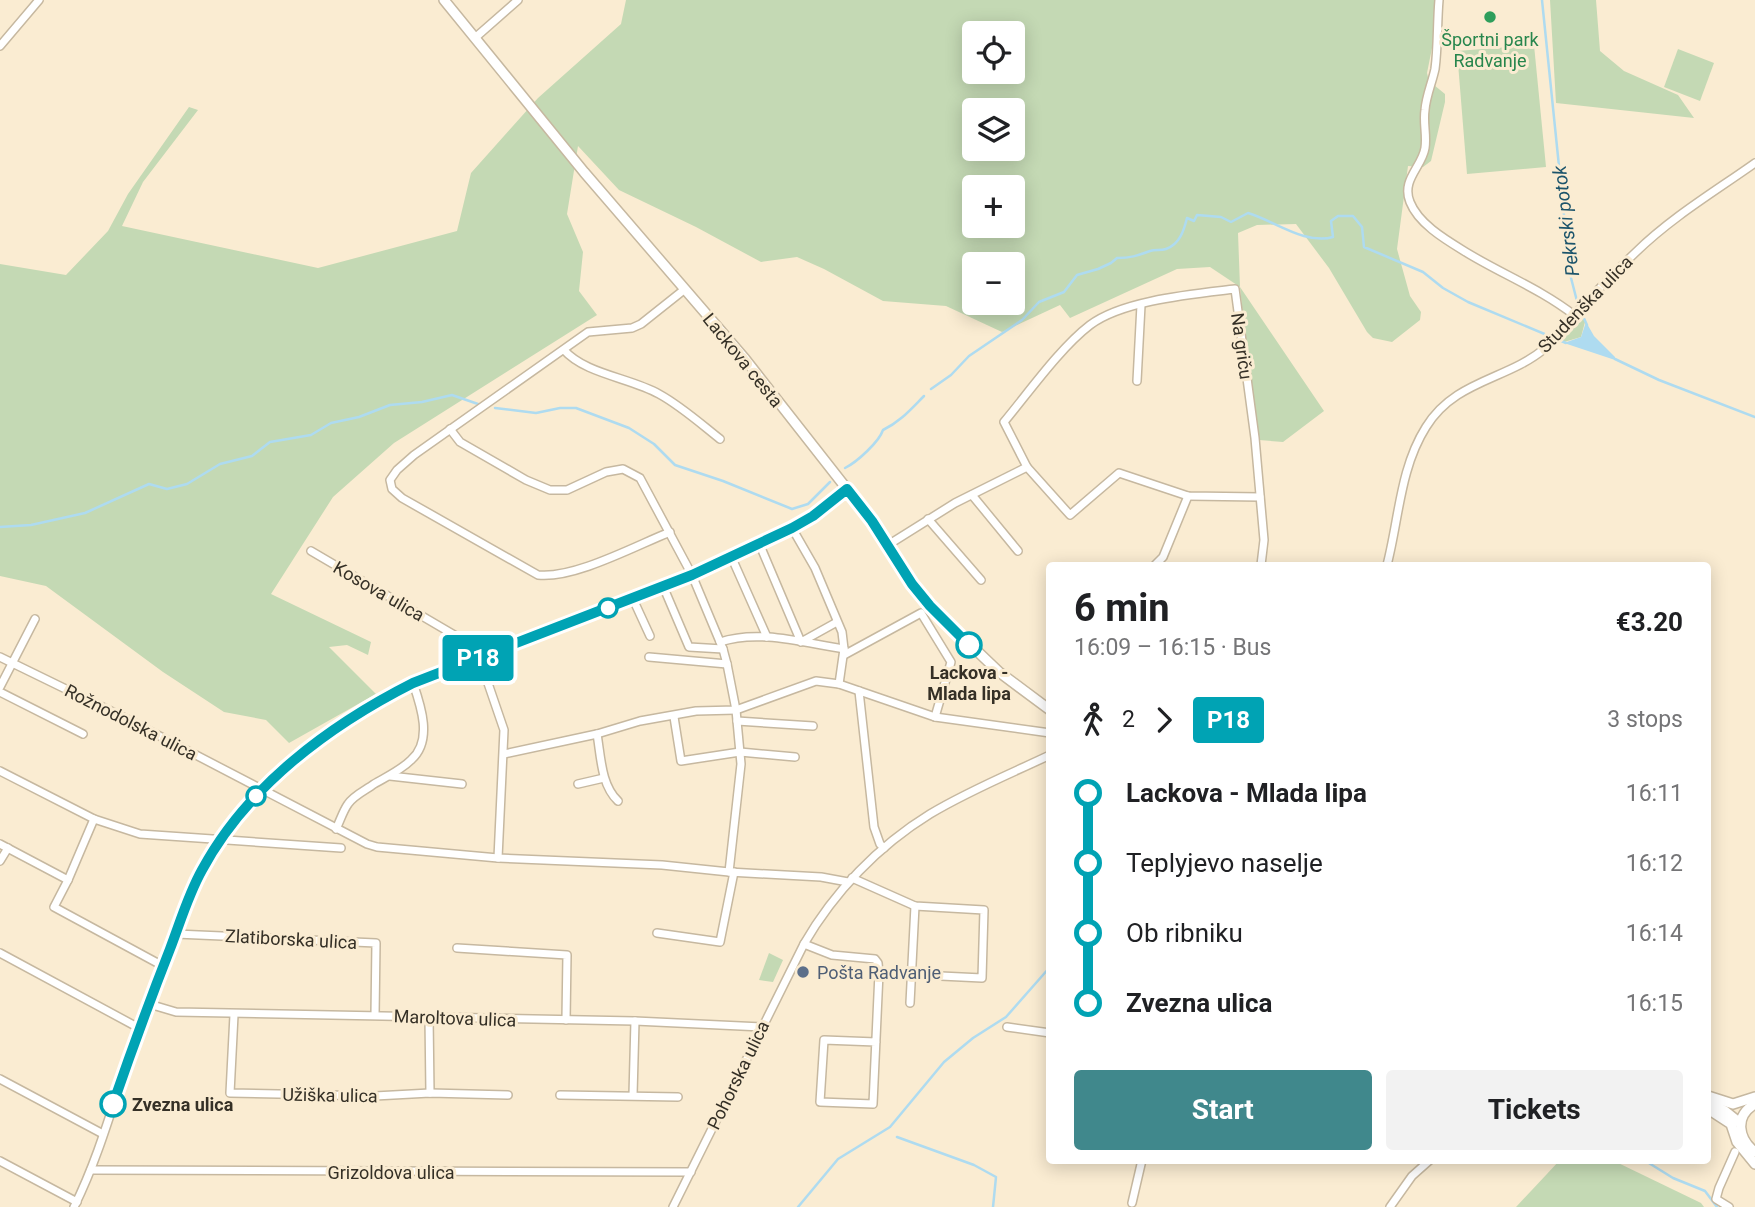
<!DOCTYPE html>
<meta charset="utf-8">
<style>
body{margin:0;font-family:Roboto,sans-serif;background:#f2f2f2;color:#202124;height:100vh;display:flex;flex-direction:column;font-size:26px;white-space:nowrap}
*{box-sizing:border-box;margin:0}
p{font-size:23px;color:#757577}
.icon{flex:none;width:38px;height:38px;fill:none;stroke:currentColor;stroke-width:2;stroke-linecap:round;stroke-linejoin:round}
.map{position:relative;flex:1;overflow:hidden}
.drawer{position:absolute;left:1046px;top:562px;width:665px;height:602px;display:flex;flex-direction:column;background:#fff;border-radius:7px;box-shadow:0 4px 18px #0003}
.drawer>*{flex:none}
.badge{padding:0 14px;border-radius:5px;font-size:24px;line-height:46px}
.controls{position:absolute;left:962px;top:21px;display:grid;gap:14px}
.controls a{display:grid;place-items:center;width:63px;height:63px;border-radius:7px;background:#fff;box-shadow:0 4px 18px #0003;font-size:35px}
.map>.badge{position:absolute;translate:-50% -50%;box-shadow:0 0 0 4px #fff}
.legs{display:flex;align-items:center;gap:10px;height:77px;padding:0 28px;font-size:23px}
.legs p{margin-inline-start:auto}
.summary{display:flex;align-items:center;justify-content:space-between;height:119px;padding:0 28px}
h1{font-size:38px;font-weight:700;line-height:52px}
.primary-button{display:flex;gap:14px;margin-top:auto;padding:14px 28px}
.primary-button a{flex:1;height:80px;border-radius:7px;background:#40888c;color:#fff;font-size:28px;font-weight:700;line-height:80px;text-align:center}
.primary-button a+a{background:#f2f2f2;color:#202124}
ul{padding:0 28px;list-style:none}
li{display:flex;align-items:center;gap:24px;height:70px;font-size:26px}
li i{display:grid;place-items:center;width:10px;height:100%;margin:0 9px;background:currentColor}
li i::after{content:'';width:18px;height:18px;margin:-9px;border:5px solid;border-radius:50%;background:#fff}
li p{margin-inline-start:auto}
li:first-child i{background:linear-gradient(#0000 50%,currentColor 0)}
li:last-child i{background:linear-gradient(currentColor 50%,#0000 0)}
.map>svg:first-child{display:block}
.green{fill:#c4d9b4;fill-rule:evenodd}
.water{fill:#aedbf0}
.lines{fill:none;stroke-linecap:round;stroke-linejoin:round}
.stream{stroke:#aedbf0;stroke-width:2.5}
.minor-casing{stroke:#c6b8a0;stroke-width:10}
.tertiary-casing{stroke:#c6b8a0;stroke-width:12}
.minor{stroke:#fff;stroke-width:7}
.tertiary{stroke:#fff;stroke-width:9}
.line-1-casing{stroke:#fff;stroke-width:16}
.line-1{stroke:#00a3b4;stroke-width:10}
.leisure-dot{fill:#2e9e5b;stroke:#faecd2;stroke-width:2.5}
.stop-1-dot{fill:#fff;stroke:#00a3b4;stroke-width:3.5}
.service-dot{fill:#5c6f8a;stroke:#faecd2;stroke-width:2.5}
.labels{text-anchor:middle;dominant-baseline:central;stroke-width:6;stroke-linejoin:round;paint-order:stroke}
.leisure-label{font-size:18px;fill:#27864d;stroke:#faecd2}
.street-label{font-size:18px;fill:#353026;stroke:#faecd2}
.stop-label{font-size:18px;font-weight:bold;fill:#353026;stroke:#faecd2}
.service-label{font-size:18px;fill:#4e5e75;stroke:#faecd2;text-anchor:start}
.water-label{font-size:19px;font-style:italic;fill:#1c546b;stroke:#faecd2}
</style>
<div class="map">
<svg width="1755" height="1207" viewBox="0 0 1755 1207">
<rect width="100%" height="100%" fill="#faecd2"/>
<g class="green">
<path d="M626 0H1435L1434 38 1427 73 1429 81 1445 94V102L1431 161 1423 167 1408 166 1397 249 1410 296 1421 312 1420 320 1392 342 1373 338 1367 332 1329 268 1296 224 1257 225 1238 233 1240 287 1324 411 1283 442 1259 440 1249 376 1240 287 1210 267 1177 269 1070 318 1060 305 1002 332 946 306 883 301 824 269 797 257 761 262 696 227 619 190 578 146 567 214 583 252 579 291 597 315 394 443 333 497 271 594 371 642 368 655 347 645 329 647 376 694 289 743 266 720 224 712 163 672 46 586 0 576V264L66 275 108 231 128 194 189 107 198 110 143 182 122 226 318 268 457 231 471 173 538 98 621 24ZM975 33H1013V72H975ZM975 110H1013V149H975ZM975 187H1013V226H975ZM975 264H1013V303H975Z"/>
<polygon points="1550,0 1596,0 1600,51 1624,71 1678,95 1694,118 1556,103"/>
<polygon points="1534,45 1546,167 1467,174 1457,51"/>
<polygon points="1678,49 1714,63 1700,101 1664,87"/>
<polygon points="1582,317 1585,322 1581,337 1564,342 1556,339 1568,326"/>
<polygon points="769,953 783,960 773,982 759,980"/>
<polygon points="1560,1160 1612,1160 1701,1203 1704,1207 1516,1207"/>
</g>
<polygon class="water" points="1586,322 1594,336 1615,357 1615,360 1564,343 1581,337"/>
<g class="lines">
<g class="stream">
<polyline points="1542,0 1570,274 1578,305 1587,325"/>
<polyline points="1615,359 1659,380 1755,417"/>
<path d="M931 389 951 375 969 356 1022 320 1039 302 1064 292 1077 275 1098 269 1111 263 1117 258C1130 258 1137 256 1150 251 1155 249 1161 251 1166 249 1180 244 1184 230 1187 218L1194 221 1197 215 1221 217 1231 222 1248 213C1275 221 1305 245 1333 237L1331 221 1338 216H1353L1362 227 1364 247 1423 272 1443 288 1468 302 1566 343"/>
<polyline points="495,408 536,413 560,408 576,408 629,428 654,444 675,465 723,481 792,509 808,504 830,482"/>
<path d="M845 468C857 462 879 442 883 430 900 422 911 409 924 396"/>
<polyline points="0,527 31,525 85,513 149,484 167,489 187,484 220,464 252,456 270,442 311,435 331,423 359,417 390,405 422,402 452,395 478,404"/>
<polyline points="897,1137 974,1165 996,1177 993,1207"/>
<polyline points="1644,1160 1673,1178 1705,1191 1717,1207"/>
<polyline points="798,1207 838,1159 890,1127 944,1062 973,1038 1006,1017 1050,967"/>
</g>
<defs>
<g id="minor">
<path d="M1439 0C1437 23 1438 47 1435 69 1432 83 1426 96 1425 110 1423 123 1427 135 1425 148 1422 167 1401 180 1410 202 1419 225 1448 241 1469 254 1504 275 1542 290 1574 315"/>
<polyline points="476,37 518,0"/>
<polyline points="0,46 39,0"/>
<path d="M564 350C585 374 631 378 659 394 681 406 701 424 720 439"/>
<polyline points="1137,381 1141,305"/>
<polyline points="450,429 460,442 526,480 550,490 567,490 606,472 623,469 640,478 692,575 723,649 727,664 736,710 741,764 729,872"/>
<polyline points="1027,467 1070,515 1119,473 1188,496 1260,497"/>
<polyline points="972,495 1018,551"/>
<polyline points="928,519 981,580"/>
<polyline points="792,528 815,568 842,632 844,649 839,684"/>
<path d="M670 532C635 546 574 579 538 575L402 498 392 489 390 480 397 470 414 455 588 332 632 328 641 324 685 289"/>
<polyline points="759,543 801,642 837,622"/>
<path d="M888 545 955 503 1027 467 1004 422C1029 392 1060 348 1090 325 1123 300 1194 294 1235 289L1255 438 1264 540 1261 565"/>
<polyline points="311,551 468,643 479,657 504,730 498,858"/>
<polyline points="731,556 767,637"/>
<polyline points="1155,565 1163,557 1188,496"/>
<path d="M1387 565C1399 519 1400 468 1426 427 1455 380 1507 380 1544 349 1555 340 1563 327 1572 317 1593 295 1614 273 1636 252 1672 217 1714 192 1755 163"/>
<polyline points="663,586 689,647 723,649"/>
<polyline points="633,599 650,636"/>
<path d="M720 642C759 629 804 643 844 649"/>
<polyline points="844,655 921,613 951,662 935,717"/>
<polyline points="0,657 121,716 367,844 377,847 498,858 662,865 729,872 821,877 848,882"/>
<polyline points="649,657 727,664"/>
<polyline points="0,687 35,619"/>
<polyline points="859,691 874,827 880,844 884,848"/>
<polyline points="0,692 83,734"/>
<polyline points="674,717 681,761 740,752 795,757"/>
<polyline points="737,721 813,726"/>
<path d="M597 734C601 757 601 785 618 801"/>
<polyline points="504,754 597,734 640,721 696,711 736,710 816,681 839,684 935,717 1050,733"/>
<polyline points="0,771 94,819 140,834 341,848"/>
<polyline points="390,776 462,784"/>
<polyline points="578,784 604,778"/>
<polyline points="94,819 68,880 54,907 163,966"/>
<path d="M336 829C340 821 343 811 348 804 354 795 366 790 374 784 386 777 401 770 411 760 433 741 421 706 413 683"/>
<polyline points="0,844 68,880"/>
<polyline points="0,861 8,848"/>
<polyline points="852,878 915,906 984,910 982,978 879,973"/>
<polyline points="657,933 720,942 734,872"/>
<polyline points="176,934 376,943 375,1015"/>
<polyline points="804,944 832,955 875,959 878,963 879,973 873,1104 820,1102 824,1040 876,1042"/>
<polyline points="457,948 567,955 566,1020"/>
<polyline points="0,953 139,1028"/>
<polyline points="910,1003 915,906"/>
<polyline points="149,1004 176,1012 635,1021 762,1027"/>
<polyline points="234,1015 230,1093 375,1096 430,1093 508,1095"/>
<polyline points="429,1017 430,1093"/>
<polyline points="1007,1027 1050,1033"/>
<polyline points="0,1079 103,1134"/>
<polyline points="560,1095 678,1097"/>
<polyline points="633,1095 635,1021"/>
<polyline points="0,1161 77,1202"/>
<polyline points="91,1170 691,1172"/>
<polyline points="1132,1203 1142,1160"/>
<path d="M74 1207C97 1161 111 1111 127 1063 141 1021 158 980 174 939 183 916 190 891 202 870 248 786 330 725 413 683L692 575 792 528 813 516 847 489"/>
<path d="M673 1207 804 944C834 892 878 846 930 814 968 791 1010 774 1050 755"/>
<polyline points="1390,1207 1412,1176 1430,1160"/>
<polyline points="1729,1207 1716,1199 1719,1188 1735,1152"/>
</g>
<g id="tertiary">
<polyline points="444,0 584,172 745,359 872,521 912,584 930,606 999,672 1050,710"/>
<polyline points="1708,1096 1733,1104 1755,1097"/>
<polyline points="1708,1102 1725,1111 1740,1123"/>
<path d="M1755 1104C1734 1116 1738 1139 1755 1152"/>
<polyline points="1708,1109 1731,1124 1737,1142 1755,1164"/>
</g>
</defs>
<use href="#minor" class="minor-casing"/>
<use href="#tertiary" class="tertiary-casing"/>
<use href="#minor" class="minor"/>
<use href="#tertiary" class="tertiary"/>
</g>
<g class="lines">
<defs>
<path id="line-1" d="M113 1104C131 1052 150 1000 170 949 180 923 188 895 202 870 247 786 330 725 413 683L692 575 792 528 813 516 847 489 872 521 912 584 930 606 969 645"/>
</defs>
<use href="#line-1" class="line-1-casing"/>
<use href="#line-1" class="line-1"/>
</g>
<circle class="leisure-dot" cx="1490" cy="17" r="7"/>
<g class="stop-1-dot">
<circle cx="608" cy="608" r="9"/>
<circle cx="969" cy="645" r="12"/>
<circle cx="256" cy="796" r="9"/>
<circle cx="113" cy="1104" r="12"/>
</g>
<circle class="service-dot" cx="803" cy="972" r="7"/>
<g class="labels">
<g class="leisure-label">
<text x="1490" y="39">Športni park<tspan x="1490" dy="21">Radvanje</tspan></text>
</g>
<g class="street-label">
<text transform="translate(1585 304) rotate(-46)">Studenška ulica</text>
<text transform="translate(1242 346) rotate(82)">Na griču</text>
<text transform="translate(743 360) rotate(51)">Lackova cesta</text>
<text transform="translate(379 591) rotate(30)">Kosova ulica</text>
<text transform="translate(131 722) rotate(27)">Rožnodolska ulica</text>
<text transform="translate(291 939) rotate(3)">Zlatiborska ulica</text>
<text transform="translate(455 1018) rotate(2)">Maroltova ulica</text>
<text transform="translate(738 1075) rotate(-64)">Pohorska ulica</text>
<text transform="translate(330 1095) rotate(1)">Užiška ulica</text>
<text x="391" y="1172">Grizoldova ulica</text>
</g>
<g class="stop-label">
<text x="969" y="672">Lackova -<tspan x="969" dy="21">Mlada lipa</tspan></text>
<text x="132" y="1104" text-anchor="start">Zvezna ulica</text>
</g>
<g class="service-label">
<text x="817" y="972">Pošta Radvanje</text>
</g>
<g class="water-label">
<text transform="translate(1566 221) rotate(-97)">Pekrski potok</text>
</g>
</g>
</svg>
<div class="controls">
<a><svg class="icon" aria-label="locate" viewBox="0 0 24 24"><circle cx="12" cy="12" r="6"/><path d="M12 2v4M12 18v4M2 12h4M18 12h4"/></svg></a>
<a><svg class="icon" aria-label="layers" viewBox="0 0 24 24"><path d="M12 4l9 5-9 5-9-5zM3 14l9 5 9-5"/></svg></a>
<a>+</a>
<a>−</a>
</div>
<b class="badge" style="left:478px;top:658px;background:#00a3b4;color:#fff">P18</b>
<section class="drawer">
<div class="summary"><div><h1>6 min</h1><p>16:09 – 16:15 · Bus</p></div><b>€3.20</b></div>
<div class="legs"><svg class="icon" aria-label="walk" viewBox="0 0 24 24"><circle cx="13" cy="4" r="2"/><path d="M13 8l-2 6 4 7M11 14l-3 7M7 12l3-4h3l4 4"/></svg>2<svg class="icon" aria-label="forward" viewBox="0 0 24 24"><path d="M9 5l7 7-7 7"/></svg><b class="badge" style="background:#00a3b4;color:#fff">P18</b><p>3 stops</p></div>
<ul>
<li><i style="color:#00a3b4"></i><b>Lackova - Mlada lipa</b><p>16:11</p></li>
<li><i style="color:#00a3b4"></i><span>Teplyjevo naselje</span><p>16:12</p></li>
<li><i style="color:#00a3b4"></i><span>Ob ribniku</span><p>16:14</p></li>
<li><i style="color:#00a3b4"></i><b>Zvezna ulica</b><p>16:15</p></li>
</ul>
<div class="primary-button"><a>Start</a><a>Tickets</a></div>
</section>
</div>
